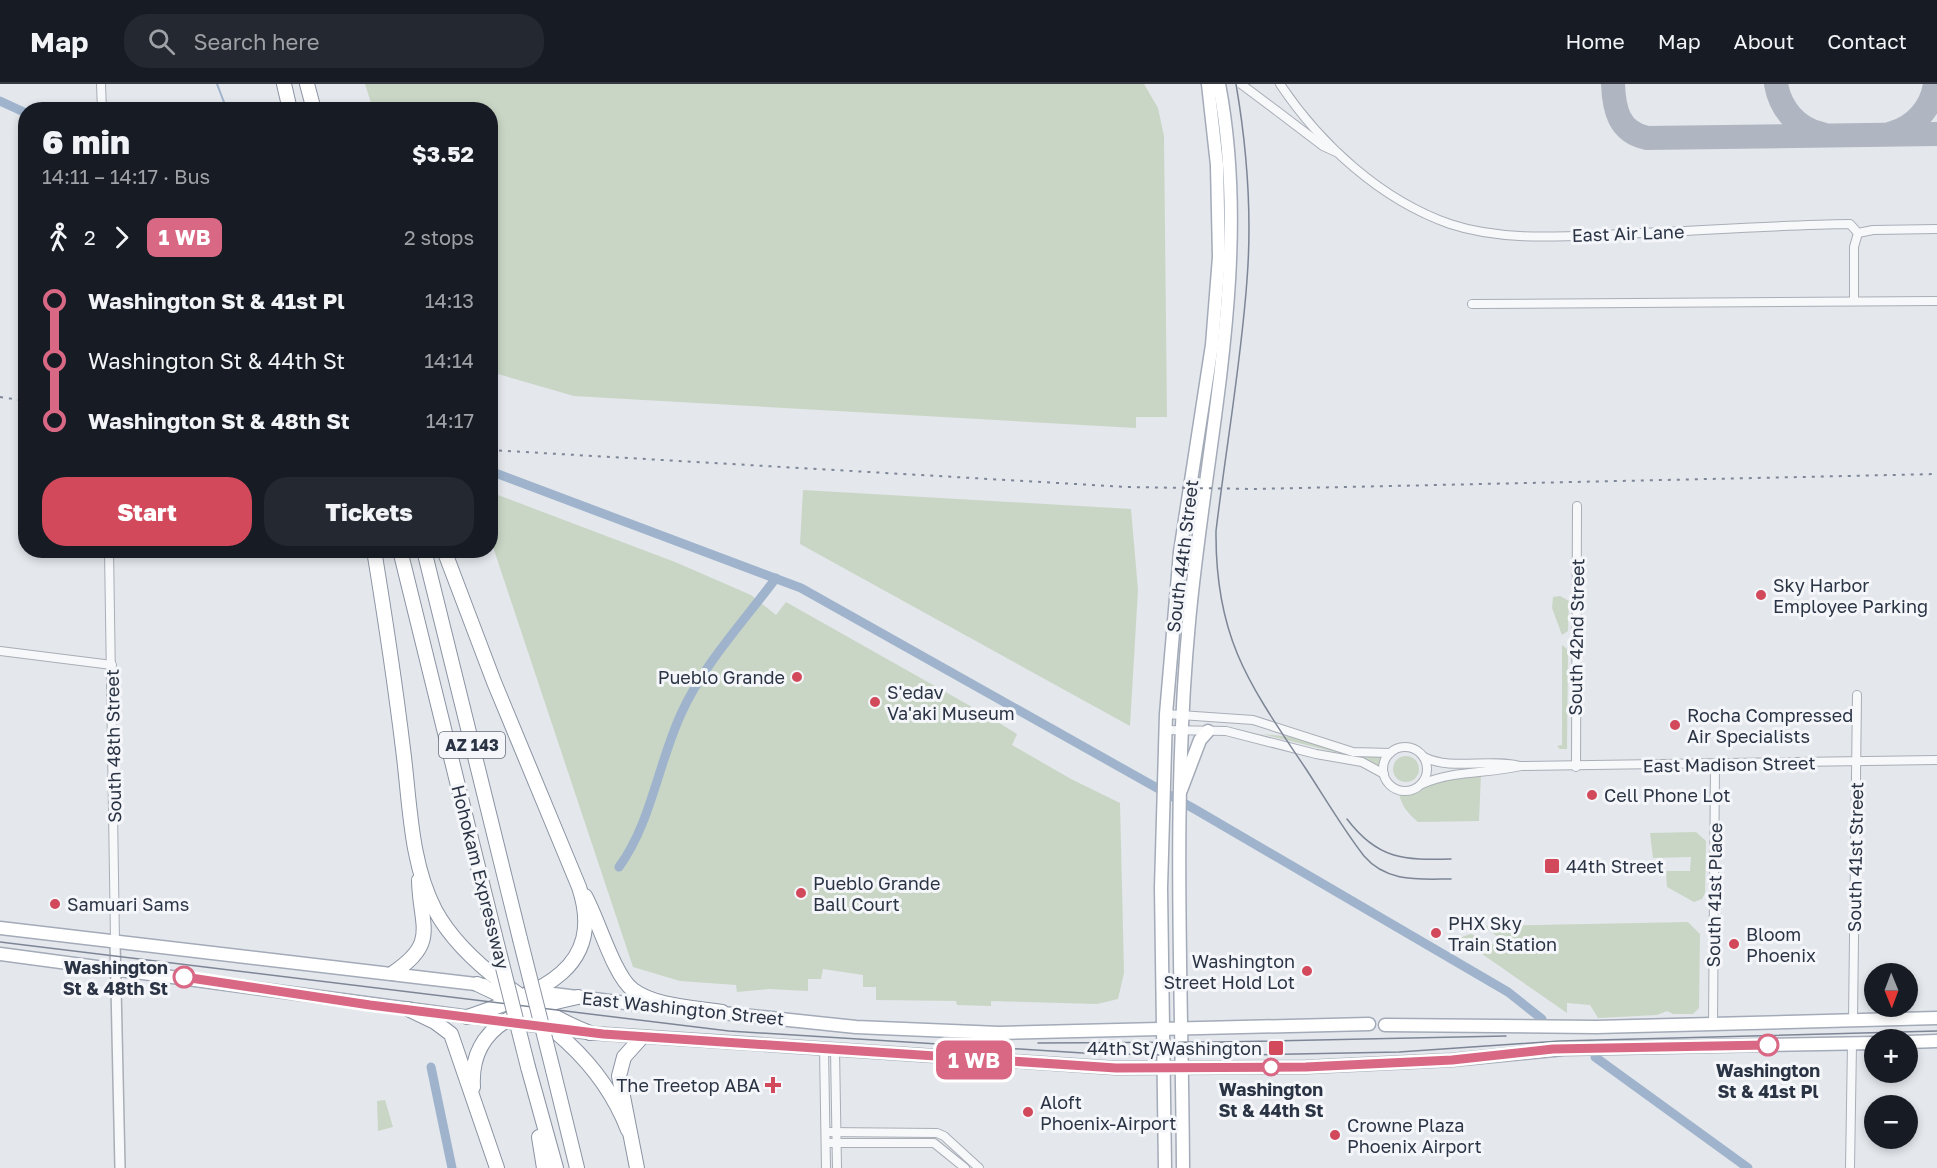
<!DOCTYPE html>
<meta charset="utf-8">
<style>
body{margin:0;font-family:"Golos Text",sans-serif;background:#242831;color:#f1f3f6;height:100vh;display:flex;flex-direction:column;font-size:22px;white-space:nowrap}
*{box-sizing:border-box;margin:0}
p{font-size:20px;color:#9ea1a6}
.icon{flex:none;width:33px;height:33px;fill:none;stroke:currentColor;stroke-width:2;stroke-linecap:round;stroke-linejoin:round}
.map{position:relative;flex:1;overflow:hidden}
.panel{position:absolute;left:18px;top:18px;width:480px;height:456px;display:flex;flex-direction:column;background:#171b24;border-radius:24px;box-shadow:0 3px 9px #0003}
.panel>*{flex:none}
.badge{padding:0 12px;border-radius:9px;font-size:21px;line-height:39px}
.needle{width:39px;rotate:179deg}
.tools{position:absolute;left:1864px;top:879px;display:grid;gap:12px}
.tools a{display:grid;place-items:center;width:54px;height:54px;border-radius:50%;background:#171b24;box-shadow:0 3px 9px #0003;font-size:30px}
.map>.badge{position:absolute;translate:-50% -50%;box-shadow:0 0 0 3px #fff}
.legs{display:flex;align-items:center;gap:9px;height:66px;padding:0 24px;font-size:20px}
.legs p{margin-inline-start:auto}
.head{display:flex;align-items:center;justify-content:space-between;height:102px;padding:0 24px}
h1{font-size:33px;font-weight:800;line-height:45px}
.cta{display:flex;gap:12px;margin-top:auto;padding:12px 24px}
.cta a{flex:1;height:69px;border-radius:24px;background:#d1495b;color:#fff;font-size:24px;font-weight:800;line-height:69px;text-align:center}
.cta a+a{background:#242831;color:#f1f3f6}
ul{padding:0 24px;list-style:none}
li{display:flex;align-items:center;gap:21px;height:60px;font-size:22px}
li i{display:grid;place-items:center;width:9px;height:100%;margin:0 8px;background:currentColor}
li i::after{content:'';width:15px;height:15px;margin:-8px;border:4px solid;border-radius:50%;background:#171b24}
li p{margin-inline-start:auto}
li:first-child i{background:linear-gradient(#0000 50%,currentColor 0)}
li:last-child i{background:linear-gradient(currentColor 50%,#0000 0)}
header{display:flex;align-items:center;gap:36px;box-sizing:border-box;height:84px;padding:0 30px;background:#171b24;border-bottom:2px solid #363941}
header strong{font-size:28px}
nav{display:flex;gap:33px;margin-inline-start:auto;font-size:21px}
.search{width:420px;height:54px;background:#242831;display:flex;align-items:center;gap:15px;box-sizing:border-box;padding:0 21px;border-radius:24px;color:#9ea1a6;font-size:22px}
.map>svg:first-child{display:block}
.green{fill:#c9d6c5}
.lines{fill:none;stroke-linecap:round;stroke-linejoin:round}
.stream{stroke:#9fb4cc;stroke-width:2}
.canal{stroke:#9fb4cc;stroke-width:9}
.taxiway{stroke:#b0b6c1;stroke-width:24}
.minor-casing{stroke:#a9aeb7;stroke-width:10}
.tertiary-casing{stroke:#a9aeb7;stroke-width:12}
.primary-casing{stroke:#a3abb8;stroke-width:15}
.motorway-casing{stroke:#8b94a3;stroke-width:16}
.minor{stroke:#f7f8fa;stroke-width:8}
.tertiary{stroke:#f7f8fa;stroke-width:9}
.primary{stroke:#fff;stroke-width:12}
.motorway{stroke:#fff;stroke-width:14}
.tram{stroke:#7d8696;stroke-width:1.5}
.rail{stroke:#7d8696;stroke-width:2;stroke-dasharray:3 6;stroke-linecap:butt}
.minor-bridge-casing{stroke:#a9aeb7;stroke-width:10;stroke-linecap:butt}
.motorway-bridge-casing{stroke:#8b94a3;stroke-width:16;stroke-linecap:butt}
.minor-bridge{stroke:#f7f8fa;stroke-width:8}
.motorway-bridge{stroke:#fff;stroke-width:14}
.line-1-casing{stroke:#fff;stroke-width:14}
.line-1{stroke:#d96885;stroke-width:9}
.poi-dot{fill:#d1495b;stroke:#f4f6f9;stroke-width:2}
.stop-1-dot{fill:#fff;stroke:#d96885;stroke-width:3}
.labels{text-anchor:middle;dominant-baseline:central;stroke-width:6;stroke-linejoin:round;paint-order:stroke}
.shield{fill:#f4f6f9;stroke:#676e7b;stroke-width:1.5}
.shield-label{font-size:16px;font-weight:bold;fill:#2b3445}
.street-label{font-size:18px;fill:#2b3445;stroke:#f4f6f9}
.poi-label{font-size:18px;fill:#2b3445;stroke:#f4f6f9;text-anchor:start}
.stop-label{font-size:18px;font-weight:bold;fill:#2b3445;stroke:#f4f6f9}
</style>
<header>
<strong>Map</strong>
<div class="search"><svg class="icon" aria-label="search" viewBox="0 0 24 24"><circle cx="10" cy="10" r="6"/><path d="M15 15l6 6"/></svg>Search here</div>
<nav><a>Home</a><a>Map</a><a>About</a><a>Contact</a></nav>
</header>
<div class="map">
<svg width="1937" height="1084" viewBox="0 0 1937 1084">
<rect width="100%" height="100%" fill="#e4e7ec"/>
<g class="green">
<polygon points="365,0 1144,0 1158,24 1164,52 1167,333 1136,333 1136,344 626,315 574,312 491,288 490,26 373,25"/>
<polygon points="803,406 1131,425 1138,506 1130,642 800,460"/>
<polygon points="490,408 675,478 751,511 776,531 786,518 988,632 1017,650 1012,661 1071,695 1120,719 1124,889 1118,915 1097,920 991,917 991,922 957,921 956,917 876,916 876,903 863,903 863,891 823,885 821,895 808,895 808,907 769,905 737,908 736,901 680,897 633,883 491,457"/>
<polygon points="1560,512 1569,517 1568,547 1562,551 1552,524 1553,513"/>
<polygon points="1562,561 1568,566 1567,665 1560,665 1557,662 1562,661"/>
<polygon points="1262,650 1294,653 1353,672 1382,673 1379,682 1363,675"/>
<circle cx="1406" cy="685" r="13"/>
<path d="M1481 690 1479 737 1418 738C1408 729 1402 723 1399 710L1412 711 1437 697Z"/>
<polygon points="1696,748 1706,757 1705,809 1702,815 1694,818 1667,803 1666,787 1690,787 1691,773 1653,774 1650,749"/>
<polygon points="1688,838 1700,850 1699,924 1693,930 1673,930 1667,927 1657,931 1598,934 1590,921 1567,919 1567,929 1459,854 1471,850 1498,863 1503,861 1502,856 1483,842"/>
<polygon points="385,1016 393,1043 378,1047 377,1017"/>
</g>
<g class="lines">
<polyline class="stream" points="217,0 227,26"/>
<g class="canal">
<polyline points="0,17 26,29"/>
<polyline points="490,387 801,504 1198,727 1508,908 1542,935"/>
<path d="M619 783C651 739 658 680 681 630 703 581 744 537 776 494"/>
<polyline points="1595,973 1748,1084"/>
<polyline points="431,983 452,1084"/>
</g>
<g class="taxiway">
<path d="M1613 0C1614 26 1619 48 1647 54L1937 50"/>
<path d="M1776 0C1780 24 1797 45 1822 50"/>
<path d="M1892 49C1915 43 1932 23 1935 0"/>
</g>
<defs>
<g id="minor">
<polyline points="101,0 102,26"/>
<path d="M1280 0C1320 60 1381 116 1450 140 1504 158 1566 152 1622 150 1698 147 1774 141 1850 140L1858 149"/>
<polyline points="1277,27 1323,62 1336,68"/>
<polyline points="1858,149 1873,146 1937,145"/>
<polyline points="1854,217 1854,163 1858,149"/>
<polyline points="1472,220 1937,217"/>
<polyline points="109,466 115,857"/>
<polyline points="0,567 112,581"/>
<polyline points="1166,630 1253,636 1353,668 1390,669"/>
<polyline points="1165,646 1226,647 1316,670 1362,678 1384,690"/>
<circle cx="1405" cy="685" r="22"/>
<path d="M1424 673C1451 687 1489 674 1520 682"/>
<polyline points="1576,683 1577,422"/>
<path d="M1422 700C1455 686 1487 690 1521 682L1937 676"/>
<polyline points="1853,936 1857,611"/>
<polyline points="1713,941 1715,680"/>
<polyline points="824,964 826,1084"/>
<polyline points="835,965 837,1084"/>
<polyline points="826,1048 937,1049 944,1052 979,1084"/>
<polyline points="826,1059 934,1059 965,1084"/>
<polyline points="1850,1084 1852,959"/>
</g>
<polyline id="tertiary" points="115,857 120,1084"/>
<g id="primary">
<polyline points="1181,706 1200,656 1208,647"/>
<polyline points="0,844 484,901"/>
<polyline points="0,870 590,949 1116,984 1306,983 1452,976 1564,965 1875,959"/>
<polyline points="529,907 666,924"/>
<polyline points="713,928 856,943 999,949 1369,940"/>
<polyline points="1385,941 1596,943 1937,934"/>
<polyline points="1908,958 1937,957"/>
<polyline points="1165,1084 1161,804 1166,630 1180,468 1212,261 1219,173 1217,81 1208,0"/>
<path d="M1183 1084C1182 902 1172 719 1189 538 1205 360 1253 178 1219 0"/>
</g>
<g id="motorway">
<polyline points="284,0 290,26"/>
<polyline points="307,0 314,26"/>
<path d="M374 466C385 533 395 599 403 665 410 718 410 778 435 826 463 878 536 928 590 949"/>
<polyline points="400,466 495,852"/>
<polyline points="424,466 520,855"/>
<path d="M444 466 494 598 579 803C608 890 530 911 467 933"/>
<path d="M585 812C598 835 614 892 633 906 656 923 694 923 722 928"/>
<path d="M393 889C439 858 420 843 419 796"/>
<path d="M477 900C543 929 602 978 628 1046"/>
<polyline points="408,925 435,938 451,950 497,1084"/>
<polyline points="528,983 556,1084"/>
<polyline points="553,986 577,1084"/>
<path d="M473 1003C469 937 527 924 578 913"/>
<polyline points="539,1053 544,1084"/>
<polyline points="637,1084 619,992 624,973 641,954"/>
</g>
</defs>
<use href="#minor" class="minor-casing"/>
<use href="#tertiary" class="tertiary-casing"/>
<use href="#primary" class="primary-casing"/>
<use href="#motorway" class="motorway-casing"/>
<use href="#minor" class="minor"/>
<use href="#tertiary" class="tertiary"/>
<use href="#primary" class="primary"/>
<use href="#motorway" class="motorway"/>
<g class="tram">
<path d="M1236 0C1247 64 1252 131 1247 196 1241 280 1226 363 1216 447 1215 554 1249 600 1306 685 1325 714 1343 745 1364 772 1387 799 1420 795 1451 795"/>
<path d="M1347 735C1378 776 1404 776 1451 775"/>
<polyline points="0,858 729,947 1083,969 1202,972 1399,968 1560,957 1937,947"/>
<polyline points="1038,959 1220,958 1506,952"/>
</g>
<g class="rail">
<polyline points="0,313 26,317"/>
<polyline points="490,366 1127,403 1254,405 1937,390"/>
</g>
<defs>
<polyline id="minor-bridge" points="1241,0 1277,27"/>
<g id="motorway-bridge">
<polyline points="495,852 528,983"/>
<polyline points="520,855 553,986"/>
</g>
</defs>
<use href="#minor-bridge" class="minor-bridge-casing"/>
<use href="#motorway-bridge" class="motorway-bridge-casing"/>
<use href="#minor-bridge" class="minor-bridge"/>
<use href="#motorway-bridge" class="motorway-bridge"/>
</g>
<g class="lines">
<defs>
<polyline id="line-1" points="184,893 370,921 603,950 1116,984 1306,983 1452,976 1553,965 1768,961"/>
</defs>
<use href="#line-1" class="line-1-casing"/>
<use href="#line-1" class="line-1"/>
</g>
<g class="poi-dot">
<circle cx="1761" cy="511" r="6"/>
<circle cx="797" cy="593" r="6"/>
<circle cx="875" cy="618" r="6"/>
<circle cx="1675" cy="641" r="6"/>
<circle cx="1592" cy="711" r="6"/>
<rect x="1544" y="774" width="16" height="16" rx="3"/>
<circle cx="801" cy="809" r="6"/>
<circle cx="55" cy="820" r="6"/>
<circle cx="1436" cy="849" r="6"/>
<circle cx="1734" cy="860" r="6"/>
<circle cx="1307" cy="887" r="6"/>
<rect x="1268" y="956" width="16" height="16" rx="3"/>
<path d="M770 992h6v6h6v6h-6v6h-6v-6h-6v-6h6z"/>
<circle cx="1028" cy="1028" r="6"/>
<circle cx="1335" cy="1051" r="6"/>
</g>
<g class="stop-1-dot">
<circle cx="184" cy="893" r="10"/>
<circle cx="1768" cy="961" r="10"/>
<circle cx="1271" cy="983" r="8"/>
</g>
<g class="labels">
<rect class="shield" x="439" y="648" width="66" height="26" rx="4.5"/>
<g class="shield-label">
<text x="472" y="661">AZ 143</text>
</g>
<g class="street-label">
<text transform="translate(1628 149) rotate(-2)">East Air Lane</text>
<text transform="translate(1182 472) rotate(-83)">South 44th Street</text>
<text transform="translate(1576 553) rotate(-89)">South 42nd Street</text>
<text transform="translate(113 662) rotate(-91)">South 48th Street</text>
<text transform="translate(1729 680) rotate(-1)">East Madison Street</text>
<text transform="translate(1855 773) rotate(-89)">South 41st Street</text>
<text transform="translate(481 793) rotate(76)">Hohokam Expressway</text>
<text transform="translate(1714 811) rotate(-89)">South 41st Place</text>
<text transform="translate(683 924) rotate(6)">East Washington Street</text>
</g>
<g class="poi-label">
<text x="1773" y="501">Sky Harbor<tspan x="1773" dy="21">Employee Parking</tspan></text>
<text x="785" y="593" text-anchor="end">Pueblo Grande</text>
<text x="887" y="608">S'edav<tspan x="887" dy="21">Va'aki Museum</tspan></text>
<text x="1687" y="631">Rocha Compressed<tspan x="1687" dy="21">Air Specialists</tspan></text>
<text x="1604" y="711">Cell Phone Lot</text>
<text x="1566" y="782">44th Street</text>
<text x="813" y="799">Pueblo Grande<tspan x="813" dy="21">Ball Court</tspan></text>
<text x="67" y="820">Samuari Sams</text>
<text x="1448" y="839">PHX Sky<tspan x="1448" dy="21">Train Station</tspan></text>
<text x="1746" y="850">Bloom<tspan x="1746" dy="21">Phoenix</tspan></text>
<text x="1295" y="877" text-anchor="end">Washington<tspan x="1295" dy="21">Street Hold Lot</tspan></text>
<text x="1262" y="964" text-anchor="end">44th St/Washington</text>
<text x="760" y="1001" text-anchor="end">The Treetop ABA</text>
<text x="1040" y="1018">Aloft<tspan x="1040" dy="21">Phoenix-Airport</tspan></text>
<text x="1347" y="1041">Crowne Plaza<tspan x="1347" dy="21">Phoenix Airport</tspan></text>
</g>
<g class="stop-label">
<text x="168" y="883" text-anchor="end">Washington<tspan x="168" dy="21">St &amp; 48th St</tspan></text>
<text x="1768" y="986">Washington<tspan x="1768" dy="21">St &amp; 41st Pl</tspan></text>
<text x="1271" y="1005">Washington<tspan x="1271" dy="21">St &amp; 44th St</tspan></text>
</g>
</g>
</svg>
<div class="tools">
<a><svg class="needle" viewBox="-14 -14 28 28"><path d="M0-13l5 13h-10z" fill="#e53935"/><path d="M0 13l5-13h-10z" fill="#9ea1a6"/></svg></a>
<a>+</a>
<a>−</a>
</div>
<b class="badge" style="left:974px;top:976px;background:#d96885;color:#fff">1 WB</b>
<section class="panel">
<div class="head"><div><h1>6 min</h1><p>14:11 – 14:17 · Bus</p></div><b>$3.52</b></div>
<div class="legs"><svg class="icon" aria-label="walk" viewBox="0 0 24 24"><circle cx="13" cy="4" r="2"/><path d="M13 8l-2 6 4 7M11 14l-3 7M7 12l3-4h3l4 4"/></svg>2<svg class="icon" aria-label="forward" viewBox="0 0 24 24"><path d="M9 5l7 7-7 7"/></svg><b class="badge" style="background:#d96885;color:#fff">1 WB</b><p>2 stops</p></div>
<ul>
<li><i style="color:#d96885"></i><b>Washington St &amp; 41st Pl</b><p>14:13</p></li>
<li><i style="color:#d96885"></i><span>Washington St &amp; 44th St</span><p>14:14</p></li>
<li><i style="color:#d96885"></i><b>Washington St &amp; 48th St</b><p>14:17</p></li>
</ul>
<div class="cta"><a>Start</a><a>Tickets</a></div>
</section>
</div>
